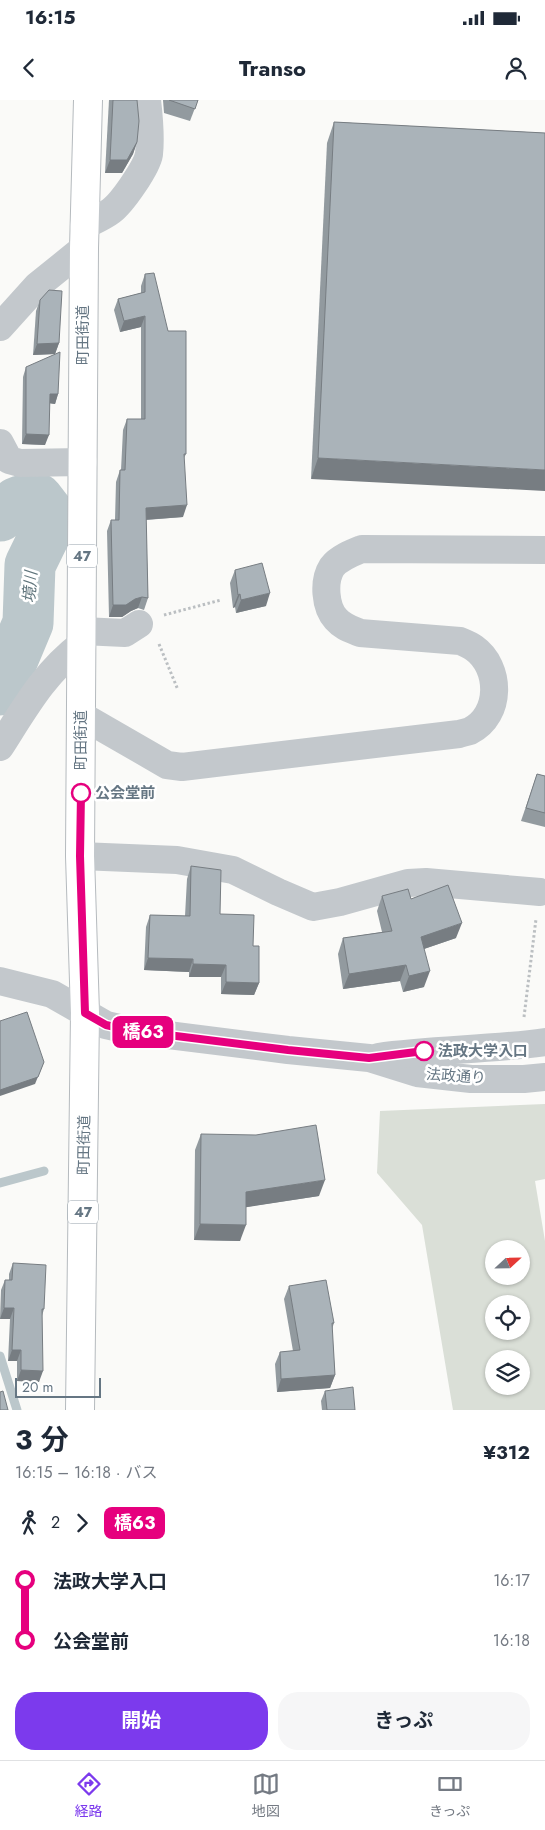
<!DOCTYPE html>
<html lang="ja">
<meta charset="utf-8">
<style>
body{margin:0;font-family:Jost,"Noto Sans JP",sans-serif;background:#f6f6f7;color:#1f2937;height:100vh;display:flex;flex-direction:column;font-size:19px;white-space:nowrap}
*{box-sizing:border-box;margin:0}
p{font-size:16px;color:#747a83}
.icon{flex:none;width:28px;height:28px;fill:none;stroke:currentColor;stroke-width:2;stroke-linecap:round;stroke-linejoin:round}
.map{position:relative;height:1310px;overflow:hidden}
.sheet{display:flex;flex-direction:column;background:#fff;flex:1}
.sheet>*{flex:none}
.badge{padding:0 10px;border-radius:8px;font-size:18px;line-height:32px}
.needle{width:32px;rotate:68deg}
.buttons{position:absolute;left:485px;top:1140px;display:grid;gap:10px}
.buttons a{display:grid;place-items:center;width:45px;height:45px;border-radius:50%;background:#fff;box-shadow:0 1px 4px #0004;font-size:25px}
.scale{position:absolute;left:15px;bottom:12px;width:86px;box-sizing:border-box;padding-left:5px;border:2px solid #657683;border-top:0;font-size:14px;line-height:18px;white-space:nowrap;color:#657683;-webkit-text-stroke:4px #fff;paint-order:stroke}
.map>.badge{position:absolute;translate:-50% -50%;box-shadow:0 0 0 2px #fff}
.legs{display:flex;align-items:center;gap:8px;height:55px;padding:0 15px;font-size:16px}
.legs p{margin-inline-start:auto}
.overview{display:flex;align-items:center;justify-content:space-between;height:85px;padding:0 15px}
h1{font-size:28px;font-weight:700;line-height:38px}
.button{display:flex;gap:10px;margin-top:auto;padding:10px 15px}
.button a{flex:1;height:58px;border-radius:20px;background:#7c3aed;color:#fff;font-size:20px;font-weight:700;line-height:58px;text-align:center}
.button a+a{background:#f6f6f7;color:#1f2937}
ul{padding:0 15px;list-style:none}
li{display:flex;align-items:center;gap:18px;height:60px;font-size:19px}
li i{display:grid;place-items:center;width:8px;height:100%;margin:0 6px;background:currentColor}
li i::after{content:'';width:12px;height:12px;margin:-6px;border:4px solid;border-radius:50%;background:#fff}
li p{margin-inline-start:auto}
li:first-child i{background:linear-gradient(#0000 50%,currentColor 0)}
li:last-child i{background:linear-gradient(currentColor 50%,#0000 0)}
.status{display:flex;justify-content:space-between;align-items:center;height:35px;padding:0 25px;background:#fff;direction:ltr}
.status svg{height:14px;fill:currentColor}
header{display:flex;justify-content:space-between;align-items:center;height:65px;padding:0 15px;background:#fff;font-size:22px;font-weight:700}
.tabs{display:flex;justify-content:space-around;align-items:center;height:70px;border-top:1px solid #e0e1e3;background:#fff;font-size:14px;color:#747a83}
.tabs a{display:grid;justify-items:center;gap:2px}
.tabs .current{color:#7c3aed}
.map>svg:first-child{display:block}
.green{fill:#dadfd7;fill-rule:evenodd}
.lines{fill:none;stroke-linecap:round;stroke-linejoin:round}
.stream{stroke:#bbc7cb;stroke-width:9}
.river{stroke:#bbc7cb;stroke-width:51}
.major-casing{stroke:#b5babe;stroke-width:30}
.path{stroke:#bbbfc2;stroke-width:3;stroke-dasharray:2.5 2.5;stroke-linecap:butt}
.minor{stroke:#c3c8cc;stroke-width:28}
.major{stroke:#fff;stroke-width:28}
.wall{fill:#929a9f}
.shaded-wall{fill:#777d82}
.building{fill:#aab3b9;stroke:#777d82}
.line-1-casing{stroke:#fff;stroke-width:11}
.line-1{stroke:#e6007e;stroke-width:8}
.stop-1-dot{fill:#fff;stroke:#e6007e;stroke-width:2.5}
.labels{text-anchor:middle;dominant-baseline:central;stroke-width:5;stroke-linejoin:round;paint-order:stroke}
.shield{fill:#fff;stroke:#939fa8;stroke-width:1}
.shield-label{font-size:14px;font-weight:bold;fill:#657683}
.street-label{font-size:15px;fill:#657683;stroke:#fff}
.stop-label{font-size:15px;font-weight:bold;fill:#657683;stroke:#fff;text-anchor:start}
.water-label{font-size:16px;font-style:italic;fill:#60757c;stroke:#fff}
</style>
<div class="status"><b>16:15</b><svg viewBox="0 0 49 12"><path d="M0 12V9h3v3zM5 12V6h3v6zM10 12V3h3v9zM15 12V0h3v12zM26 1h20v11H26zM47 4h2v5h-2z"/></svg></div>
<header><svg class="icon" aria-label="back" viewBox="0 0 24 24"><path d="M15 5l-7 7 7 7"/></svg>Transo<svg class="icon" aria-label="person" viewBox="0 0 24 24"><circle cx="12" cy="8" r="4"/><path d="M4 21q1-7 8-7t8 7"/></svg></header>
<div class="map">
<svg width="545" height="1310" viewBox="0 0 545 1310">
<rect width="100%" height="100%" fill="#fafaf8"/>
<path class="green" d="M545 1004V1079L535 1081 545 1141V1310H453L422 1125 377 1073 380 1011ZM494 1149H521V1176H494ZM494 1204H521V1231H494ZM494 1259H521V1286H494Z"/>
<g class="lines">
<g class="stream">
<polyline points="0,1083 44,1071"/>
<polyline points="0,1256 17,1310"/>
</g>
<path class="river" d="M0 416C14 403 19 398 38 399L48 412V428L30 465 28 523 0 590"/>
<defs>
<polyline id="major" points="80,1310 85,913 80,756 84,148 88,0"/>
</defs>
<use href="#major" class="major-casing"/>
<g class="path">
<polyline points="164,515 221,500"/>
<polyline points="159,544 178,590"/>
<polyline points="524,917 536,819"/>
</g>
<g class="minor">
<path d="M84 126C93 121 103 117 111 111 122 103 147 67 149 54 151 36 149 17 147 0"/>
<polyline points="0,227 37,186 84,148"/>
<polyline points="0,343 9,360 20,363 83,362"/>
<polyline points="82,531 125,533 139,524"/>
<path d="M82 616 167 665 182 667 459 634C462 633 467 632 470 631 502 615 501 567 474 548 470 545 465 543 460 541L360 533C351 529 343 527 336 519 325 507 323 481 332 467 339 458 352 453 362 449L545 450"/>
<path d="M0 647C25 608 44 573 82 544"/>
<polyline points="80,756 177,760 233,770 278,792 313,807 340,802 408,783 426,782 540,792"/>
<polyline points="0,881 52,894 106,925 128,930 288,950 369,958 417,973 471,979 524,979 545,977"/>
<path d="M378 957C433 949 490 950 545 942"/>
</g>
<use href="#major" class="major"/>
</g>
<g class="wall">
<polygon points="109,0 137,0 137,42 133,54 122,73 105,73"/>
<polygon points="163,0 198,0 190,21 164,13"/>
<polygon points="334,22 545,33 311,379 327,43"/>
<polygon points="145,174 186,354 184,358 183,417 146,420 148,498 144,510 138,508 131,511 122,517 109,517 107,431 111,420 115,420 116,382 120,370 121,370 123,330 127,319 141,319 141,227 120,232 114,210 118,199 141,193 141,186"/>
<polygon points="40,200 59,243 55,254 33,255 36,211"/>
<polygon points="26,267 58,294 55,304 50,303 45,345 22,344 23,277"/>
<polygon points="235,470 266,506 236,513 235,507 233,508 230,483"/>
<polygon points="537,674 545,676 545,727 521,721"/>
<polygon points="191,766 220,814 253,846 259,883 254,895 221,894 221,877 189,877 189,872 144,870 146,827 150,815 185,816 187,779"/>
<polygon points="382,796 411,799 456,838 424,849 424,887 403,892 400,881 343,889 338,854 343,838 382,832 377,811"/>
<polygon points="201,1034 319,1096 246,1107 240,1141 194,1140 195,1050"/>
<polygon points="13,1163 44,1209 42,1216 39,1282 17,1281 17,1261 8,1261 10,1219 0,1219 1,1190 5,1180 9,1180 9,1174"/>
<polygon points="289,1186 334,1223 332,1229 335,1275 330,1288 277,1292 275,1264 280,1252 293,1251 284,1199"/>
<polygon points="325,1291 355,1310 322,1310 321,1301"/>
</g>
<g class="shaded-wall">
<polygon points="137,42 133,54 122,73 105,73 110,60"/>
<polygon points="145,216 141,227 120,232 124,221"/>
<polygon points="59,243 55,254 33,255 37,244"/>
<polygon points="50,294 58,294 55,304 47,303"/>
<polygon points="26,334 49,335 45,345 22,344"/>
<polygon points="318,358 545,370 545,391 311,379"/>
<polygon points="187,405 183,417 142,420 146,408"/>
<polygon points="270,493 266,506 236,513 241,500"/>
<polygon points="240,494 235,507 233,508 238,495"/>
<polygon points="142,497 138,508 131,511 122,517 109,517 113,505"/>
<polygon points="462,823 456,838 415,852 421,837"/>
<polygon points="148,858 193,859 189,872 144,870"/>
<polygon points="193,864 226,865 221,877 189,877"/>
<polygon points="406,865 400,881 343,889 349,874"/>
<polygon points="430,871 424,887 403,892 409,876"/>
<polygon points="226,882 259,883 254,895 221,894"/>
<polygon points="44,962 35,984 0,996 0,990"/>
<polygon points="325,1080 319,1096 241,1108 246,1092"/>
<polygon points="200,1124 246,1125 240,1141 194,1140"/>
<polygon points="4,1208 14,1208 10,1219 0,1219"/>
<polygon points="12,1250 21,1250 17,1261 8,1261"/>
<polygon points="21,1270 43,1271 39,1282 17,1281"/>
<polygon points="335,1275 330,1288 277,1292 281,1279"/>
</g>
<g class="building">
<polygon points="113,0 137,0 139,21 137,42 127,60 110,60"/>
<polygon points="169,0 198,0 195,9"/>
<polygon points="334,22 545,33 545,370 318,358"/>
<polygon points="154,173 168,231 186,231 186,354 184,354 187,405 146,408 148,498 142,497 135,499 126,505 113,505 111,420 119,420 120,370 125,370 127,319 145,319 145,216 124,221 118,199 145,192 145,174"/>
<polygon points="49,190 62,191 59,243 37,244 40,200"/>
<polygon points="60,252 58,294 50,294 49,335 26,334 26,267"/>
<polygon points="262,463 270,493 241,500 240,494 238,495 235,470"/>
<polygon points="537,674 545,676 545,713 526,708"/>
<polygon points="191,766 221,770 220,814 254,815 253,846 259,846 259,883 226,882 226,865 193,864 193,859 148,858 150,815 190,816"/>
<polygon points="448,785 462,823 421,837 430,871 409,876 406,865 349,874 343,838 392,831 382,796 408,789 411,799"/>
<polygon points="27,912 44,962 38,977 0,990 0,921"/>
<polygon points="316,1025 325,1080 246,1092 246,1125 200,1124 201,1034 256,1035"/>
<polygon points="13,1163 46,1165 44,1209 42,1209 43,1271 21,1270 21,1250 12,1250 14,1208 4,1208 5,1180 12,1180"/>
<polygon points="326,1180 334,1223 332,1223 335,1275 281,1279 280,1252 300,1250 289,1186"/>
<polygon points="353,1287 355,1310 327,1310 325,1291"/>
<polygon points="3,1291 8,1310 0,1310 0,1292"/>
</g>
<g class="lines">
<defs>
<polyline id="line-1" points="81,693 80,756 85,913 106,925 128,930 288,950 369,958 424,951"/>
</defs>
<use href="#line-1" class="line-1-casing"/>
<use href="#line-1" class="line-1"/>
</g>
<g class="stop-1-dot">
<circle cx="81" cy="693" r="9"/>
<circle cx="424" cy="951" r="9"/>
</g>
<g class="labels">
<g class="shield">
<rect x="67" y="444.5" width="30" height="23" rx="4"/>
<rect x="68" y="1100.5" width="30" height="23" rx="4"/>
</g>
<g class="shield-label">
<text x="82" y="456">47</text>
<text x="83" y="1112">47</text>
</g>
<g class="street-label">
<text transform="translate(83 235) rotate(-90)">町田街道</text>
<text transform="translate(81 640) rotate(-90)">町田街道</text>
<text transform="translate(456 976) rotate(4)">法政通り</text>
<text transform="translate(84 1045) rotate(-89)">町田街道</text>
</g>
<g class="stop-label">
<text x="95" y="693">公会堂前</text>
<text x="438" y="951">法政大学入口</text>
</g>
<g class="water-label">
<text transform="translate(30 487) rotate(-86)">境川</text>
</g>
</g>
</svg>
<div class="buttons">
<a><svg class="needle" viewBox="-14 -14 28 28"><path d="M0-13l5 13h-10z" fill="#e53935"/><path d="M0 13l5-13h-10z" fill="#747a83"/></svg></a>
<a><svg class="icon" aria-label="locate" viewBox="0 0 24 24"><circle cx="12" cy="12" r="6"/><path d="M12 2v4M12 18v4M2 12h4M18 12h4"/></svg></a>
<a><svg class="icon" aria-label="layers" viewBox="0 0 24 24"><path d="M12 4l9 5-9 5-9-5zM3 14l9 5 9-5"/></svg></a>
</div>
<div class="scale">20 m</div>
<b class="badge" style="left:143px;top:932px;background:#e6007e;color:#fff">橋63</b>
</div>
<section class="sheet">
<div class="overview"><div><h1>3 分</h1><p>16:15 – 16:18 · バス</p></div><b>¥312</b></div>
<div class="legs"><svg class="icon" aria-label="walk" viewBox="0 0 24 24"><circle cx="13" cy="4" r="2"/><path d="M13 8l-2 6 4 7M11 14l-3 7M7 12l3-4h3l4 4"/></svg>2<svg class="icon" aria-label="forward" viewBox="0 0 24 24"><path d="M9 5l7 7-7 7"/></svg><b class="badge" style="background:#e6007e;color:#fff">橋63</b></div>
<ul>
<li><i style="color:#e6007e"></i><b>法政大学入口</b><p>16:17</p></li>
<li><i style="color:#e6007e"></i><b>公会堂前</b><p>16:18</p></li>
</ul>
<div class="button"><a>開始</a><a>きっぷ</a></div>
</section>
<nav class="tabs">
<a class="current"><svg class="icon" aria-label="directions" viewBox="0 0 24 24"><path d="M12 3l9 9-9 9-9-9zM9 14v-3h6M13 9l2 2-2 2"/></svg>経路</a>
<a><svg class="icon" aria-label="map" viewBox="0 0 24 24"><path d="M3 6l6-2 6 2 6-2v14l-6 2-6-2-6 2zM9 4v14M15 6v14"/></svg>地図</a>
<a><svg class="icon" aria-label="tickets" viewBox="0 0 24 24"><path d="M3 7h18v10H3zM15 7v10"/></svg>きっぷ</a>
</nav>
